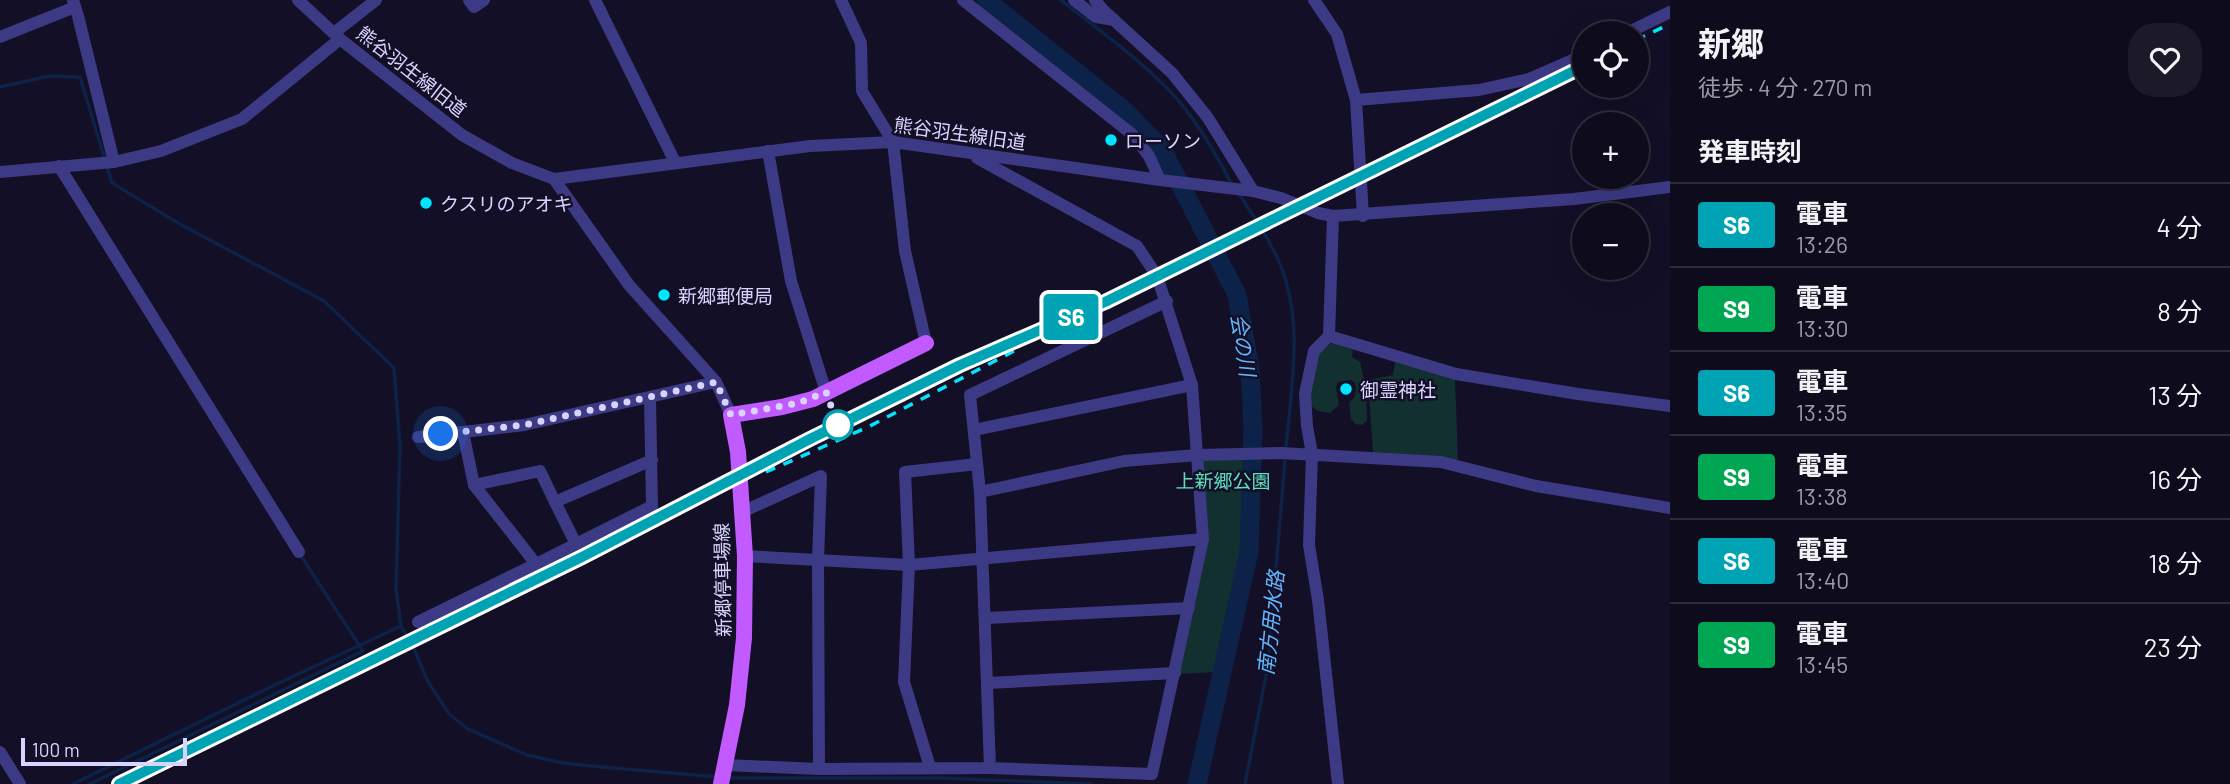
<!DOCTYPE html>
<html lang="ja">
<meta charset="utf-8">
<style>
body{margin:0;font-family:Barlow,"Noto Sans JP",sans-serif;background:#1c1929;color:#f1f3f6;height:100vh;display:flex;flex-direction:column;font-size:26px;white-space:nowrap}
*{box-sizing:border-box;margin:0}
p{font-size:23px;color:#9b9ba3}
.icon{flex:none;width:38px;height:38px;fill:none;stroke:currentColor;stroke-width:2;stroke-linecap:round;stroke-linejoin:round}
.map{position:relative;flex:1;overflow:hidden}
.side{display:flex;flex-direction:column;background:#0e0b1c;width:560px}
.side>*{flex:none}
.badge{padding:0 14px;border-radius:5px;font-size:24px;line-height:46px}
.fabs{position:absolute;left:1572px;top:21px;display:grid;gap:14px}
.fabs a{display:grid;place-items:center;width:77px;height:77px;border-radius:50%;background:#0e0b1c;box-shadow:0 7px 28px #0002,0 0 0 2px #2e2b3b;font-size:35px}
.scale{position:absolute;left:21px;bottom:18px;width:166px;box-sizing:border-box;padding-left:7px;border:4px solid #d9d4ff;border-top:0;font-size:19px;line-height:24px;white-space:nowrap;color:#d9d4ff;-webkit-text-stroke:5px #130f26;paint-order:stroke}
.you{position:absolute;width:35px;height:35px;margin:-18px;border:5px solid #fff;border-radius:50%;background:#1a73e8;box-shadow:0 0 0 10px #1a73e833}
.map>.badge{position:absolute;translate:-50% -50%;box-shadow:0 0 0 4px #fff}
h2{padding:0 28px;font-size:26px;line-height:63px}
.round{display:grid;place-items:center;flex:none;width:74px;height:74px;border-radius:28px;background:#1c1929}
.summary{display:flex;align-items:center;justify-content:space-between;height:119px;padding:0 28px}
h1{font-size:33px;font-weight:700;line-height:52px}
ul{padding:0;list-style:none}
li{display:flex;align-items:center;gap:21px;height:84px;padding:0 28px;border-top:2px solid #2e2b3b}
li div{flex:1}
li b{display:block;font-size:26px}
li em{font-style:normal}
li .badge{min-width:77px;font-weight:700;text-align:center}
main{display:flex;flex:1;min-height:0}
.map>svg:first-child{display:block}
.green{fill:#12302f}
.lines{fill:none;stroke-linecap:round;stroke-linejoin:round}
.stream{stroke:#0c2248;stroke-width:3.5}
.river{stroke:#0c2248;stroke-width:19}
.minor{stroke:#3d3a85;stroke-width:12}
.major{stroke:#c25bff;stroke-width:16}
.rail{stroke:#00e5ff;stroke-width:3.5;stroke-dasharray:10 9;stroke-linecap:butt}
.line-casing{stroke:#fff;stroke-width:16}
.line{stroke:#00a3b4;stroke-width:10}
.walk{stroke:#d9d4ff;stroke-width:7;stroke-dasharray:0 12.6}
.poi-dot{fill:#00e5ff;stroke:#130f26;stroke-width:2.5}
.stop-dot{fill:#fff;stroke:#00a3b4;stroke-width:3.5}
.labels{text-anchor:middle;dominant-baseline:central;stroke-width:5;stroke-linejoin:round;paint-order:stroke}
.street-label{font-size:19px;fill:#d9d4ff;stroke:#130f26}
.poi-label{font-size:19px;fill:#d9d4ff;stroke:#130f26;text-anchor:start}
.park-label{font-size:19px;fill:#5fe0c0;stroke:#130f26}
.water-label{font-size:21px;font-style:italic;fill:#62b6ff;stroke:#130f26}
</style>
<main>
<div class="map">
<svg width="1670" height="784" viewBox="0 0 1670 784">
<rect width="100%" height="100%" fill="#130f26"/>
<g class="green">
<path d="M1332 343 1353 350 1352 357 1360 362 1366 388 1367 421 1362 425 1355 424 1351 419 1349 403C1356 397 1357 392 1355 383L1351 380 1338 382 1336 387 1339 405 1330 413 1318 411 1311 406 1310 394 1319 353Z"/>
<polygon points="1395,362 1455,378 1458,462 1373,453 1368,380 1393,375"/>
<polygon points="1245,455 1245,535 1242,560 1216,672 1178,674 1206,539 1200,458"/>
</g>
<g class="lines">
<g class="stream">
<path d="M1061 0C1097 29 1137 57 1170 91 1194 117 1214 150 1230 181"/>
<polyline points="0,87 49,76 80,77 112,183 178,223 324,301 394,368 400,446 396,590 401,626 415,651 427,680 449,714 468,729 527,755 563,763 601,767 719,777"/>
<path d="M1240 195C1252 214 1266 234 1276 255 1305 315 1292 383 1286 447"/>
<polyline points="727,778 938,778 1092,784"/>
<polyline points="73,784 281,682 401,626"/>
<polyline points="90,784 363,651 301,556"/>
<polyline points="1245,784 1268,665 1285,460"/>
</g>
<polyline class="river" points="986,0 1125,111 1162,149 1237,295 1250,369 1253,428 1249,552 1197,784"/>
<g class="minor">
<polyline points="73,0 78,16 114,162"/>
<polyline points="298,0 340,39 462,135 512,163 554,179 810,146 893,142 1160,180 1253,191 1281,198 1318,213 1333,216 1574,199 1670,187"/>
<polyline points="469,0 474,7 484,0"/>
<polyline points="595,0 675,162"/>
<polyline points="841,0 861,43 862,91 893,142 905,251 926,343"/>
<polyline points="963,0 1133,135 1149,156 1160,180"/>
<polyline points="1074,0 1096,17 1114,20"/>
<polyline points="1095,0 1103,10 1172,73 1208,118 1253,191"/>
<polyline points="1314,0 1337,34 1356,100"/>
<polyline points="334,33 376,0"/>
<polyline points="1627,33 1670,12"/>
<polyline points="0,37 75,7"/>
<polyline points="768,151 791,281 826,392"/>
<polyline points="59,166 299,552"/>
<polyline points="0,172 114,162 161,151 242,119 340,39"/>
<polyline points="554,179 629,285 716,382 731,415"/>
<polyline points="1333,216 1329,336 1314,351 1305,394 1307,426 1312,454 1309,545 1318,600 1338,784"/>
<polyline points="1363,216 1356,100 1479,90 1529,79 1584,55"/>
<polyline points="1329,336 1456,374 1578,394 1670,406"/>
<polyline points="650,398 652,506 536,564 474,485 463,432 524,425 716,382"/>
<polyline points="974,430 1192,385"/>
<polyline points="418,437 463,432"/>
<polyline points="474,485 540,471 555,502"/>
<polyline points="980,492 970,395 1167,301"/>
<polyline points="742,512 821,476 818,560 819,769"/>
<polyline points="576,544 555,502 652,460"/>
<polyline points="745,556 909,565 1203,539 1197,455 1281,453 1441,462 1536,486 1670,508"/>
<polyline points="986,618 1189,608"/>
<polyline points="418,622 536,564"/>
<polyline points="988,683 1175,673"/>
<polyline points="0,752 20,784"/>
<polyline points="726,765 819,769 990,768 980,492 1124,461 1197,455 1192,385 1157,276 1137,246 977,158"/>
<polyline points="930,767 904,682 909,565 905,472 977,464"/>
<polyline points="990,768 1152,774 1203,539"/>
</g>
<polyline class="major" points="721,784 737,705 744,638 745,556 738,452 731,415 782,407 813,399 926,343"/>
<g class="rail">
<polyline points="1636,40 1670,24"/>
<polyline points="766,472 868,427 1014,351"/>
<polyline points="119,784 582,557 810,439 960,365 1105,302 1584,66"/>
</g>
</g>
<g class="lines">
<defs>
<polyline id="line" points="119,784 582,557 810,439 960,365 1105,302 1584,66"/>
</defs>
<use href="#line" class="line-casing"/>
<use href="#line" class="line"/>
<polyline class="walk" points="441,434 524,425 716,382 731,415 799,403 826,392 838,425"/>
</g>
<g class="poi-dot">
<circle cx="1111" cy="140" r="7"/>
<circle cx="426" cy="203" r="7"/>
<circle cx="664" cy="295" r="7"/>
<circle cx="1346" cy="389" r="7"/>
</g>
<circle class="stop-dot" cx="838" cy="425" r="14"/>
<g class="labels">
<g class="street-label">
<text transform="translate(412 71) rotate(38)">熊谷羽生線旧道</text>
<text transform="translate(960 133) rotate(8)">熊谷羽生線旧道</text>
<text transform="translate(722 580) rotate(-91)">新郷停車場線</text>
</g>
<g class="poi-label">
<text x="1125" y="140">ローソン</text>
<text x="440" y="203">クスリのアオキ</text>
<text x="678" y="295">新郷郵便局</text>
<text x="1360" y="389">御霊神社</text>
</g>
<g class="park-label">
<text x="1223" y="480">上新郷公園</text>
</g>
<g class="water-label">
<text transform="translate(1244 345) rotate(81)">会の川</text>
<text transform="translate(1270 623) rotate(-84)">南方用水路</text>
</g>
</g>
</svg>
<div class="fabs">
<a><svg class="icon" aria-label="locate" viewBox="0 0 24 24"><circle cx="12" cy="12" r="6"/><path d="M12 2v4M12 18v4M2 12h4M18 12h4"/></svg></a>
<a>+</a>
<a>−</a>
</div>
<div class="scale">100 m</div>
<div class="you" style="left:441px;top:434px"></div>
<b class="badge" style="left:1071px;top:317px;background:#00a3b4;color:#fff">S6</b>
</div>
<section class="side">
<div class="summary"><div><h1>新郷</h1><p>徒歩 · 4 分 · 270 m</p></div><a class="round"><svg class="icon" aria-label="heart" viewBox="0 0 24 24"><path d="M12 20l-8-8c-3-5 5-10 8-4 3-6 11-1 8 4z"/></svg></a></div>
<h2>発車時刻</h2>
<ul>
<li><span class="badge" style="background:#00a3b4;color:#fff">S6</span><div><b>電車</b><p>13:26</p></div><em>4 分</em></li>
<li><span class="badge" style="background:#00a651;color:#fff">S9</span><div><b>電車</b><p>13:30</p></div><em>8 分</em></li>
<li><span class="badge" style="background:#00a3b4;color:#fff">S6</span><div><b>電車</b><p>13:35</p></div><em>13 分</em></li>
<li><span class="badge" style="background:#00a651;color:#fff">S9</span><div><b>電車</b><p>13:38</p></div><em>16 分</em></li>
<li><span class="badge" style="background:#00a3b4;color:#fff">S6</span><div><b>電車</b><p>13:40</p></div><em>18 分</em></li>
<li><span class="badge" style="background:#00a651;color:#fff">S9</span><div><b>電車</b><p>13:45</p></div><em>23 分</em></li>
</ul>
</section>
</main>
